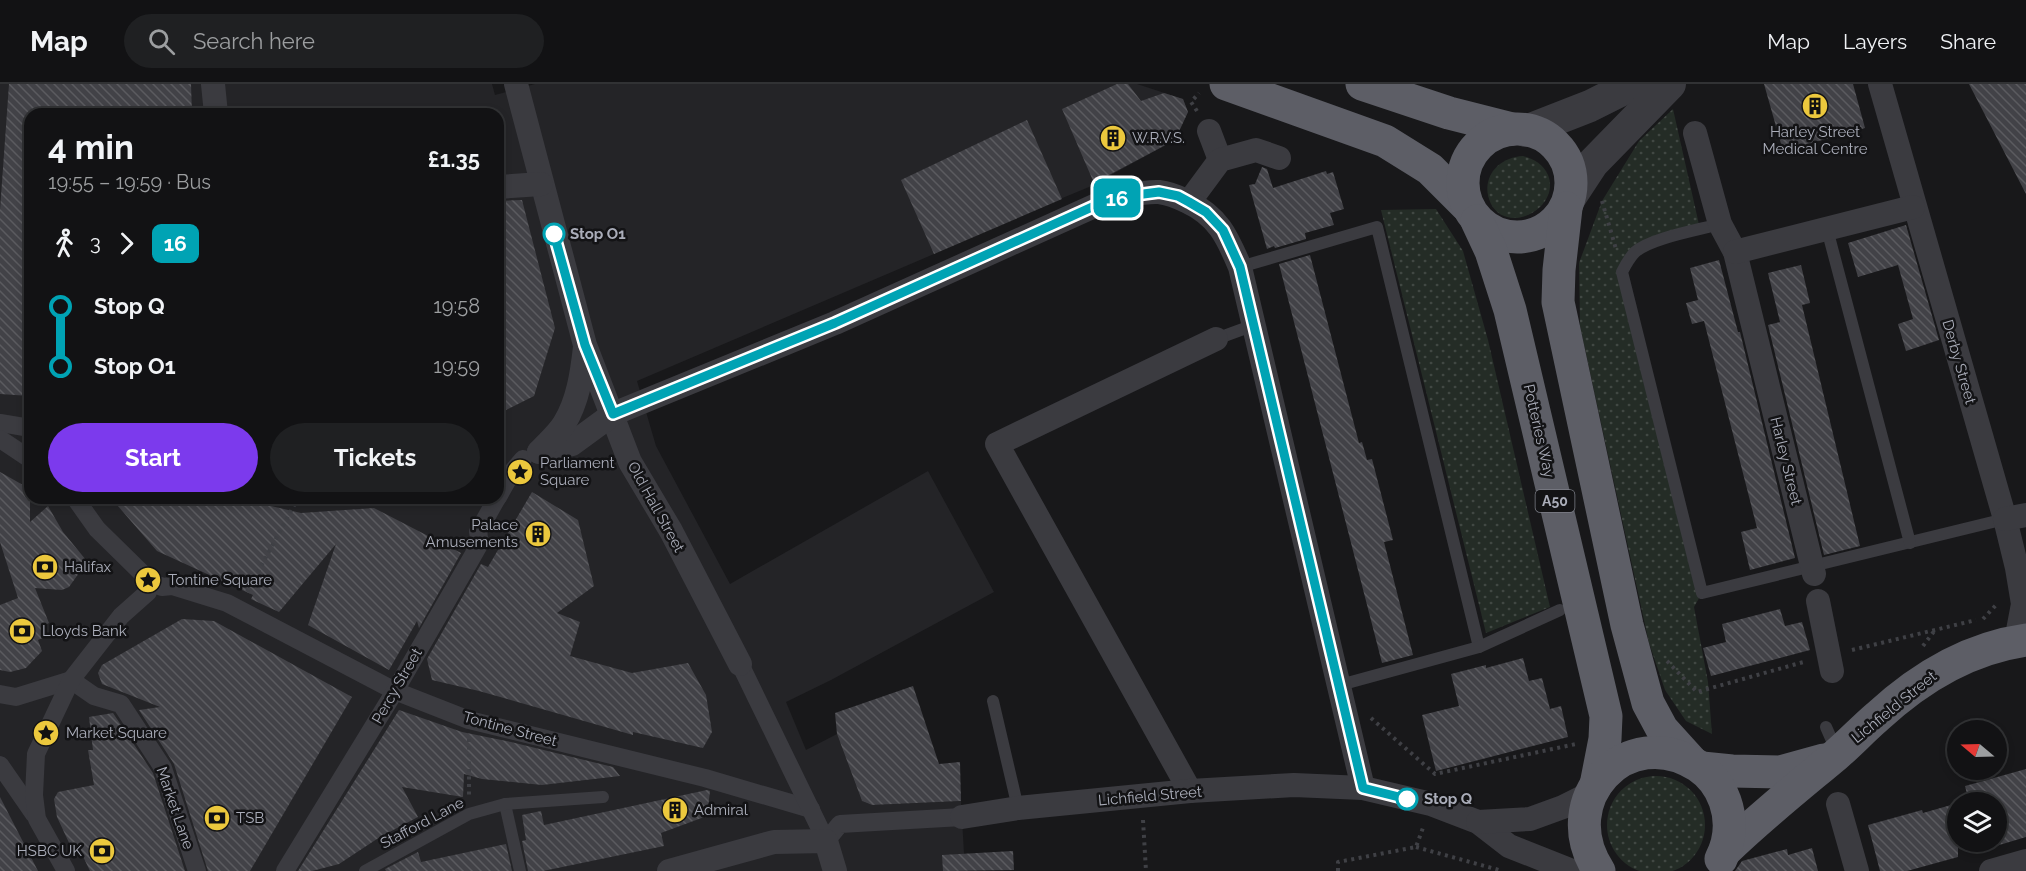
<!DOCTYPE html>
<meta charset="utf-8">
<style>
body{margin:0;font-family:Raleway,sans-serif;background:#1f2022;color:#f1f3f6;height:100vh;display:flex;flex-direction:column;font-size:22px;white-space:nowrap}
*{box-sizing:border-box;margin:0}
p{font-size:20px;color:#9c9ea0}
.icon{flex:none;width:33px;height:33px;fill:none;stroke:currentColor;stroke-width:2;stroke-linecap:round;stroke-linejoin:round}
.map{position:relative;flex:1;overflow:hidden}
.details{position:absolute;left:24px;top:24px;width:480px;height:396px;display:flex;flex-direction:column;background:#121214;border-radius:18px;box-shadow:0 3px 9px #0003,0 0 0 2px #313234}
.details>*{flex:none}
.badge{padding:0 12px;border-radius:9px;font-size:21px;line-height:39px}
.needle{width:39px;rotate:289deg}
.tools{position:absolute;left:1947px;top:636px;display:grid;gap:12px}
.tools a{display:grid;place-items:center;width:60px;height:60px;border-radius:50%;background:#121214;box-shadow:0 3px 9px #0003,0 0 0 2px #313234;font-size:30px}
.map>.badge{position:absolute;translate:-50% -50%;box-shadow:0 0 0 3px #fff}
.legs{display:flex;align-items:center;gap:9px;height:66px;padding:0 24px;font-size:20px}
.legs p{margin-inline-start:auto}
.summary{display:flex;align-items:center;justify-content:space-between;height:102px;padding:0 24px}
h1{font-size:33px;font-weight:700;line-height:45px}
.button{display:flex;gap:12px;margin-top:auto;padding:12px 24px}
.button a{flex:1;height:69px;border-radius:36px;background:#7c3aed;color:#fff;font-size:24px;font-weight:700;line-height:69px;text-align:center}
.button a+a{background:#1f2022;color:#f1f3f6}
ul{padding:0 24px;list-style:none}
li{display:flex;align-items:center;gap:21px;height:60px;font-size:22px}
li i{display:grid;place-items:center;width:9px;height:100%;margin:0 8px;background:currentColor}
li i::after{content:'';width:15px;height:15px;margin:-8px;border:4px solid;border-radius:50%;background:#121214}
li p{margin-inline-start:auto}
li:first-child i{background:linear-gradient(#0000 50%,currentColor 0)}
li:last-child i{background:linear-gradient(currentColor 50%,#0000 0)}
header{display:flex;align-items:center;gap:36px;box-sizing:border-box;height:84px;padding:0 30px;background:#121214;border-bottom:2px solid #313234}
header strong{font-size:28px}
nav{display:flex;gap:33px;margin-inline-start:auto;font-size:21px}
.search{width:420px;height:54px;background:#1f2022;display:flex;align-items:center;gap:15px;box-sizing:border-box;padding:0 21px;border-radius:33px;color:#9c9ea0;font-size:22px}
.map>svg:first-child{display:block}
.built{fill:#242427;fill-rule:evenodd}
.grass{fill:url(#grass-dots)}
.building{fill:url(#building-back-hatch)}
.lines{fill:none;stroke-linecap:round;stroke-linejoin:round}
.path{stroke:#3f4045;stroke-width:4;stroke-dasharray:3 4.5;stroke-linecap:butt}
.service{stroke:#3b3b40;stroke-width:12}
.pedestrian{stroke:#3b3b40;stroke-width:18}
.minor{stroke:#3b3b40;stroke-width:24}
.tertiary{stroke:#3b3b40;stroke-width:32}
.trunk{stroke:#5d5e66;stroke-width:33}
.line-1-casing{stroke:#fff;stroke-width:14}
.line-1{stroke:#00a3b4;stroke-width:9}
.stop-1-dot{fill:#fff;stroke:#00a3b4;stroke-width:3}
.labels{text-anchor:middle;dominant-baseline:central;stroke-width:5;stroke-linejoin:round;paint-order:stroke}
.shield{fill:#131315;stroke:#7d7f88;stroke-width:1.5}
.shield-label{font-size:14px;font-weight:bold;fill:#aaadb9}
.poi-label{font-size:15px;fill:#aaadb9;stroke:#131315;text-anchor:start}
.stop-label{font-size:15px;font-weight:bold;fill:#aaadb9;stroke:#131315;text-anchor:start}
.street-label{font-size:15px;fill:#aaadb9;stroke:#131315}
</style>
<header>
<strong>Map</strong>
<div class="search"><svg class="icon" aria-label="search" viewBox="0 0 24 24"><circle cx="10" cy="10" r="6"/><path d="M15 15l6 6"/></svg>Search here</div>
<nav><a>Map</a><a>Layers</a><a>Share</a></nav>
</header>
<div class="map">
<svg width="2026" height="787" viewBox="0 0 2026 787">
<defs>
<pattern id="grass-dots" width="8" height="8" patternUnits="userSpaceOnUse" patternTransform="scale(1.5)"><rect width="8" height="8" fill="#242c26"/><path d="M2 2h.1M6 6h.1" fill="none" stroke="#414843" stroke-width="1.8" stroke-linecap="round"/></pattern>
<pattern id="building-back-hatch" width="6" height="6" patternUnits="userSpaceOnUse" patternTransform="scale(1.5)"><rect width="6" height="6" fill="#424247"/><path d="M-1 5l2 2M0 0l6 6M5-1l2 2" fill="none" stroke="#5b5b5f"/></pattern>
</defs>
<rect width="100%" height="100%" fill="#18181a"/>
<path class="built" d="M0 0H492L495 11 535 0H1137L1183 15 1188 28 1175 56 1089 103 966 154 934 170 637 297 656 362 730 500 928 387 994 508 831 596 786 618 806 666 837 650 862 717 872 721 961 717 965 787H0ZM30 30H498V414H30Z"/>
<g class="grass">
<polygon points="1673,25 1700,145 1655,158 1622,188 1702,509 1694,523 1708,598 1712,650 1686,637 1665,606 1649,559 1580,242 1579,179 1602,117 1639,57"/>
<path d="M1523 72C1534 75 1543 80 1548 91 1561 123 1508 152 1491 120 1479 95 1498 73 1523 72Z"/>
<polygon points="1436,125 1463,167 1488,256 1550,523 1486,549 1381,126"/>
<circle cx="1656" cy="741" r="49"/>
</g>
<g class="building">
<polygon points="9,0 191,0 192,30 30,30 30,312 0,310 0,126"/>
<polygon points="1117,0 1128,0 1141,17 1164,9 1183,15 1188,28 1175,56 1094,99 1062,25"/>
<polygon points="1764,0 1853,0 1865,44 1783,67"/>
<polygon points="1969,0 2026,0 2026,110"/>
<polygon points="1027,36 1062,115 934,170 901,96"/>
<polygon points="1262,83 1267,85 1273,104 1326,87 1327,90 1333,88 1344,125 1330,129 1334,141 1305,149 1306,155 1275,164 1274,162 1267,165 1249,101 1255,100"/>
<polygon points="522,116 555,244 534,312 498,330 498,264 500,264 498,117"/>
<polygon points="1906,141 1939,256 1906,267 1898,240 1913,235 1898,181 1858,193 1848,159"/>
<polygon points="1310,171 1359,359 1362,358 1367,376 1372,375 1393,456 1384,458 1413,571 1382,579 1279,180"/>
<polygon points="1719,176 1738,248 1740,248 1795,474 1750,486 1741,448 1757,444 1704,237 1692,240 1686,219 1698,216 1690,184"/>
<polygon points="1801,181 1810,219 1802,221 1860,462 1824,471 1768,241 1780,238 1768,189"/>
<polygon points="0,388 30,405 30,438 48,422 63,448 86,476 79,489 69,503 62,506 35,504 49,539 43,542 47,552 38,556 42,567 26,584 10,588 0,586 0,521 18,514 0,458"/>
<polygon points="532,408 578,436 594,502 557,529 580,538 570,572 632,589 688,579 706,611 712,648 703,664 633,648 633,651 479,607 432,596 427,575 481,480 488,483"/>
<polygon points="111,414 237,414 301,429 374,424 461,469 419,544 417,537 389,586 308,541 336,460 279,528 251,515 253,511 157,467"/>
<polygon points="1780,525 1785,542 1802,538 1810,566 1711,592 1703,564 1726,558 1722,540"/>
<polygon points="182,535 214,537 352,613 250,787 208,787 174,680 139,626 160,623 102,600 98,589 102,581"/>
<polygon points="1523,574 1529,597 1542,594 1550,625 1561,622 1568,653 1436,687 1422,631 1459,622 1451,590 1486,581 1486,584"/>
<polygon points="913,602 939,680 960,678 961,717 872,721 862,717 837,650 835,629"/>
<polygon points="399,626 462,648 511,658 613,683 620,692 542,701 482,695 464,690 463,713 402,703 418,733 380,753 339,780 312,787 298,787"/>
<polygon points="113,629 153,689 185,787 90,787 77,760 71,763 57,733 54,715 58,708 94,701 88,666 93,666 89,633"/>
<polygon points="2026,685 2026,753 1996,762 1996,718 1969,718 1965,702"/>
<polygon points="707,706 710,707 707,732 661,749 664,762 543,787 528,787 522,757 526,756 522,731 541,727 544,741"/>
<polygon points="0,713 38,787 0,787"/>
<polygon points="1958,719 1958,773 1907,787 1880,787 1868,741 1922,726 1923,729"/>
<polygon points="506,760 512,787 386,787 385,785 418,768 422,781 421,778"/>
<polygon points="1812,764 1818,787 1735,787 1742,777 1787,765 1788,771"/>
<polygon points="1013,767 1014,786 943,787 942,771"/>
</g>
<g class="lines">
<g class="path">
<polyline points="1197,27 1191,18 1199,9"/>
<polyline points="1602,117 1616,165"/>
<polyline points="247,508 298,414"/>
<polyline points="1983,535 1996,521"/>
<polyline points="1923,562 1935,546"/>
<polyline points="1852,566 1976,536"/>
<polyline points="1667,577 1697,608 1807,577"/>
<polyline points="1371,634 1435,690 1576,660"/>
<polyline points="469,655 469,711"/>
<polyline points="1143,736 1146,787"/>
<polyline points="1416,763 1499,786"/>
<polyline points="1338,787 1338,778 1416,763 1424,741"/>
</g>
<g class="service">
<path d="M1720 140C1698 146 1651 154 1635 168 1629 174 1626 180 1622 188L1702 509 2005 435"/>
<polyline points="1827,145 1910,459"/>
<polyline points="1240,183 1377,143 1479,563"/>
<polyline points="1216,255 1254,241"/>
<polyline points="1340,601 1479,563 1560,526"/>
<polyline points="993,617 1018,724"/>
<polyline points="1826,643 1837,668"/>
<polyline points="505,720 520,787"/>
<polyline points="365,787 469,730 505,720 603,713"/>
</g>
<g class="pedestrian">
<polyline points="0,339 30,344"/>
<polyline points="0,355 30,375"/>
<polyline points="498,413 512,388 523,375"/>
<polyline points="75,414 97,445 151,498 162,503 172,502 227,519 395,607 469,636 705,694 811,725"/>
<polyline points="740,580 826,757 840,740 962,733"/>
<polyline points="0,610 16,613 71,596 94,612 121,620 163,684 197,787"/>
<polyline points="0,681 34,730"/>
<polyline points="66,787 37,735 34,711 36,670 71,596 121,532 148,508 151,498"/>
<polyline points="285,787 395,607 471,475 480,459 478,448 497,414"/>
</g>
<g class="minor">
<polyline points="213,0 216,30"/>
<polyline points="516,0 585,261 630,378 671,447 740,580"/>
<polyline points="1880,0 2005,435 2017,484 2023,520 2016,557"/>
<polyline points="1209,47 1220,76"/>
<polyline points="1695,49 1720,140 1735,168 1814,490"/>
<polyline points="498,103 541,100"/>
<polyline points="1189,118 1220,76 1256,66 1279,74"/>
<polyline points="1735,168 1913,123"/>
<path d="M539 368 572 360 613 330 835 239 1112 114C1127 112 1144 107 1159 108 1168 109 1178 113 1186 117 1218 132 1227 152 1240 183L1363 704"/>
<path d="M539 368C547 359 557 351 564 340 578 317 582 290 585 263"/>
<polyline points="2005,435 2026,431"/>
<polyline points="1818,517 1832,587"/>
<polyline points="1190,707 997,360 1216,255"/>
<polyline points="1838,720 1857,787"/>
<polyline points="962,733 1018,724 1190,707 1294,701 1363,704 1431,720 1478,738 1509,762 1572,787"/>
<polyline points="1478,738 1530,735 1563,723 1591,709"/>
<polyline points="669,787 774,758 826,757 835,787"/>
<polyline points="1991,787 2026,777"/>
</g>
<g class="tertiary">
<polyline points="1526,47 1590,22 1634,0"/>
<polyline points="1568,117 1593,79 1670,0"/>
</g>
<g class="trunk">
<polyline points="1226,0 1385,57 1430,85 1466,121"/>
<polyline points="1362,0 1449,29 1512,45"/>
<circle cx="1517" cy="99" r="54"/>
<polyline points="1566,124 1559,186 1558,218 1627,541 1648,619 1662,645 1691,677"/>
<polyline points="1477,137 1491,167 1510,226 1606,632 1605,655 1596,701"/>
<polyline points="1702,684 1732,687 1780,688 1824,676"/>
<path d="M1725 767C1760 733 1799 702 1836 671 1850 659 1863 645 1877 633 1918 595 1969 564 2026 556"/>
<path d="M1599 787C1552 716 1627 636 1698 682 1710 690 1720 703 1725 717 1732 737 1730 757 1721 775"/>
</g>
</g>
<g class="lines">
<defs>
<polyline id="line-1" points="554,150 585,261 613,330 835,239 1112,114 1159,108 1178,112 1189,118 1206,128 1223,146 1240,183 1363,704 1407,715"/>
</defs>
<use href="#line-1" class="line-1-casing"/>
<use href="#line-1" class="line-1"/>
</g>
<defs>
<symbol id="building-disc" viewBox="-11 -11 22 22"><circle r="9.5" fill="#ecc83d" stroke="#131315"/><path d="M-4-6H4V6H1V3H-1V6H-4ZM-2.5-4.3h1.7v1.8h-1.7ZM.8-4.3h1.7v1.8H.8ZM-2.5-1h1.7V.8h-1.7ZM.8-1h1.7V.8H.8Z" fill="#111"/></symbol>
<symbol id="sight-disc" viewBox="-11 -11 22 22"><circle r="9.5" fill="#ecc83d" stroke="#131315"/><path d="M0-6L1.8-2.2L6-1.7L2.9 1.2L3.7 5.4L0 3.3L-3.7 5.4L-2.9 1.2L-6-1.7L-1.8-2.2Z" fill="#111"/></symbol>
<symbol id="bank-disc" viewBox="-11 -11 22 22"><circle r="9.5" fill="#ecc83d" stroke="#131315"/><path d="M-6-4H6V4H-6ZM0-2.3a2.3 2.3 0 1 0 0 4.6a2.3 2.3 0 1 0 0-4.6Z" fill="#111"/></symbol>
</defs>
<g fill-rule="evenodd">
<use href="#building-disc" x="1800" y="7" width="30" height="30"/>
<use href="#building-disc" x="1098" y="39" width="30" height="30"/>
<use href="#sight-disc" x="505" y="373" width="30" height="30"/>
<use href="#building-disc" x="523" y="435" width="30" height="30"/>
<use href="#bank-disc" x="30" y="468" width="30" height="30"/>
<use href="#sight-disc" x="133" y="481" width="30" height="30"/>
<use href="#bank-disc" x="7" y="532" width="30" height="30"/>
<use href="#sight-disc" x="31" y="634" width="30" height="30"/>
<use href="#building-disc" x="660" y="711" width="30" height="30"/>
<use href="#bank-disc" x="202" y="719" width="30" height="30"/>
<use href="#bank-disc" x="87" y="752" width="30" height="30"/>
</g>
<g class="stop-1-dot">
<circle cx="554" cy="150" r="10"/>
<circle cx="1407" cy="715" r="10"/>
</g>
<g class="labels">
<rect class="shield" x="1535.5" y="406" width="39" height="22" rx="4.5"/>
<g class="shield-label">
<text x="1555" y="417">A50</text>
</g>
<g class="poi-label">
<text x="1815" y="48" text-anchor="middle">Harley Street<tspan x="1815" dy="17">Medical Centre</tspan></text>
<text x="1132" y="54">W.R.V.S.</text>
<text x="540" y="379">Parliament<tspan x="540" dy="17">Square</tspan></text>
<text x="518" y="441" text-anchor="end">Palace<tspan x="518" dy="17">Amusements</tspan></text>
<text x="64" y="483">Halifax</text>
<text x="168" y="496">Tontine Square</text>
<text x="42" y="547">Lloyds Bank</text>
<text x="66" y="649">Market Square</text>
<text x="694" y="726">Admiral</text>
<text x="236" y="734">TSB</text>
<text x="82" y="767" text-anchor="end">HSBC UK</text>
</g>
<g class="stop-label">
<text x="570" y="150">Stop O1</text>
<text x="1424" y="715">Stop Q</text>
</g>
<g class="street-label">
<text transform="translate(1959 278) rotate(74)">Derby Street</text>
<text transform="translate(1539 347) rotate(77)">Potteries Way</text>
<text transform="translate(1786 377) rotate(76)">Harley Street</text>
<text transform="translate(656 423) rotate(61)">Old Hall Street</text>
<text transform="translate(397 602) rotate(-60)">Percy Street</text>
<text transform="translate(1894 623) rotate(-39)">Lichfield Street</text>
<text transform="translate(510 645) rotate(15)">Tontine Street</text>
<text transform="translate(1150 712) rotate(-5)">Lichfield Street</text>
<text transform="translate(175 724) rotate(71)">Market Lane</text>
<text transform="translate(422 739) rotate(-28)">Stafford Lane</text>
</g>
</g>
</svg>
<div class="tools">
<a><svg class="needle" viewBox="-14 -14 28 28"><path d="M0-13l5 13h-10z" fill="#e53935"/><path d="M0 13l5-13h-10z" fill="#9c9ea0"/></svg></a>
<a><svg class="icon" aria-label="layers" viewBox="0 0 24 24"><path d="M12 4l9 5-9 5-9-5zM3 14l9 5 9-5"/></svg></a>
</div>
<b class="badge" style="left:1117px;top:114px;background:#00a3b4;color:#fff">16</b>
<section class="details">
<div class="summary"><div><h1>4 min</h1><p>19:55 – 19:59 · Bus</p></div><b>£1.35</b></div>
<div class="legs"><svg class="icon" aria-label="walk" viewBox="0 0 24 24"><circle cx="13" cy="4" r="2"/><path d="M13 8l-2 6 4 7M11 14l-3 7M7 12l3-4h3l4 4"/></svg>3<svg class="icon" aria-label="forward" viewBox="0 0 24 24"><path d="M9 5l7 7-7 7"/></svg><b class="badge" style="background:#00a3b4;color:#fff">16</b></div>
<ul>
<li><i style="color:#00a3b4"></i><b>Stop Q</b><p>19:58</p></li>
<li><i style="color:#00a3b4"></i><b>Stop O1</b><p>19:59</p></li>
</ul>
<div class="button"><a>Start</a><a>Tickets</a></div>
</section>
</div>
